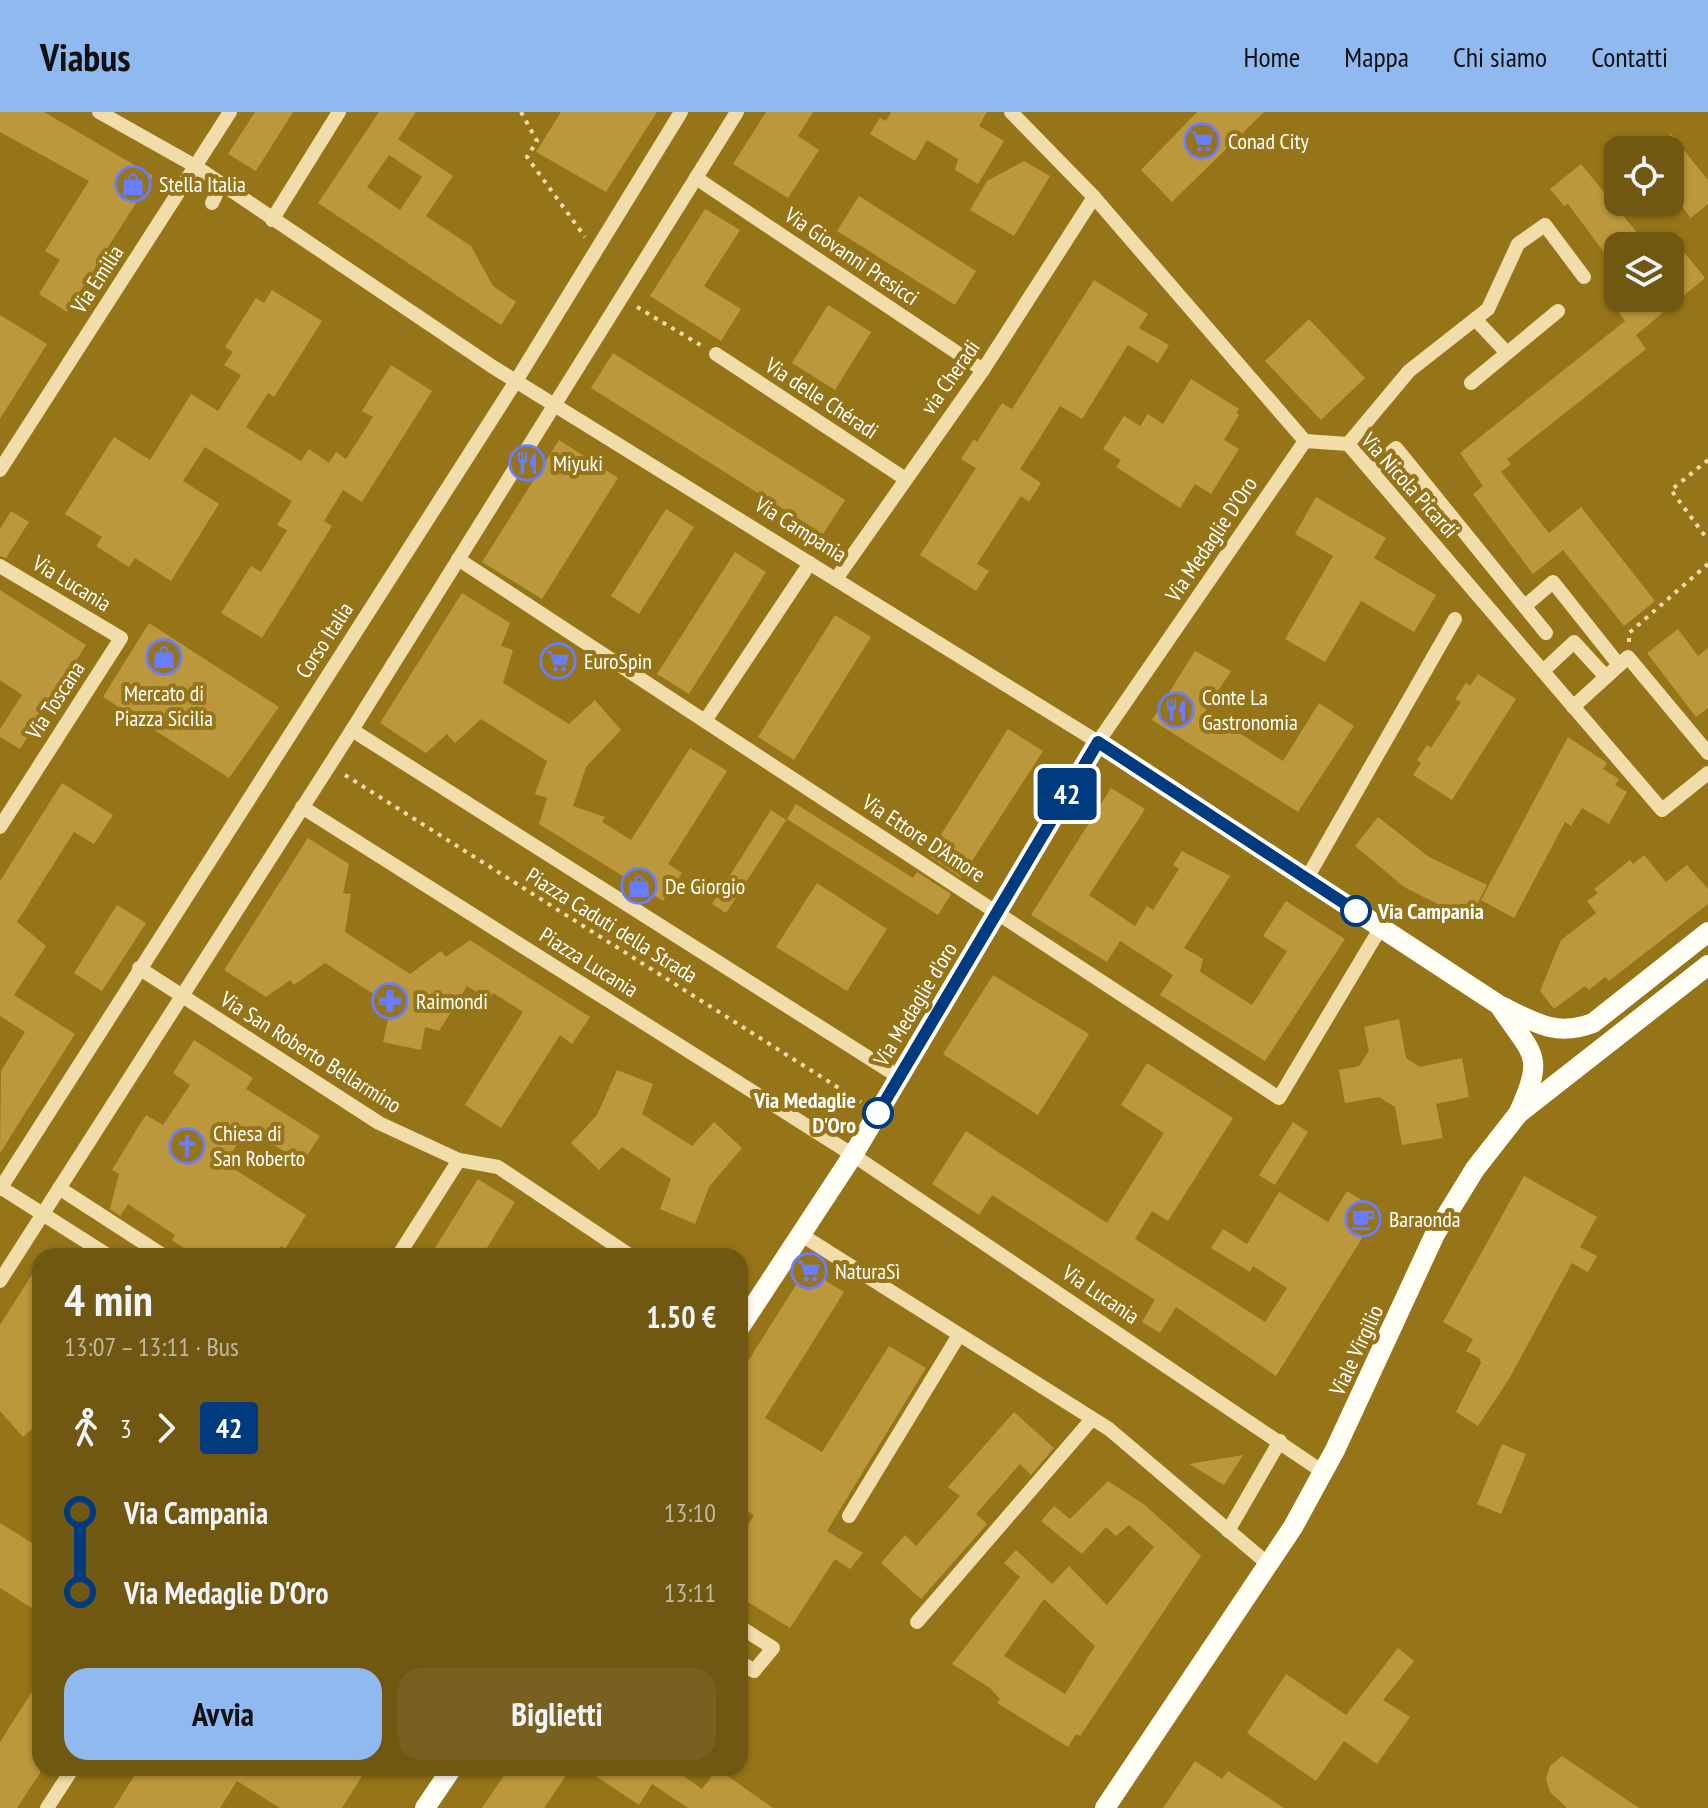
<!DOCTYPE html>
<html lang="it">
<meta charset="utf-8">
<style>
body{margin:0;font-family:"PT Sans Narrow",sans-serif;background:#786020;color:#f1f3f6;height:100vh;display:flex;flex-direction:column;font-size:30px;white-space:nowrap}
*{box-sizing:border-box;margin:0}
p{font-size:26px;color:#c0b89f}
.icon{flex:none;width:44px;height:44px;fill:none;stroke:currentColor;stroke-width:2;stroke-linecap:round;stroke-linejoin:round}
.map{position:relative;flex:1;overflow:hidden}
.drawer{position:absolute;left:32px;top:1136px;width:716px;height:528px;display:flex;flex-direction:column;background:#705712;border-radius:24px;box-shadow:0 2px 6px #0004}
.drawer>*{flex:none}
.badge{padding:0 16px;border-radius:6px;font-size:28px;line-height:52px}
.tools{position:absolute;left:1604px;top:24px;display:grid;gap:16px}
.tools a{display:grid;place-items:center;width:80px;height:80px;border-radius:16px;background:#705712;box-shadow:0 2px 6px #0004;font-size:40px}
.map>.badge{position:absolute;translate:-50% -50%;box-shadow:0 0 0 4px #fff}
.legs{display:flex;align-items:center;gap:12px;height:88px;padding:0 32px;font-size:26px}
.legs p{margin-inline-start:auto}
.headline{display:flex;align-items:center;justify-content:space-between;height:136px;padding:0 32px}
h1{font-size:44px;font-weight:800;line-height:60px}
.cta{display:flex;gap:16px;margin-top:auto;padding:16px 32px}
.cta a{flex:1;height:92px;border-radius:24px;background:#90b9f0;color:#111;font-size:32px;font-weight:800;line-height:92px;text-align:center}
.cta a+a{background:#786020;color:#f1f3f6}
ul{padding:0 32px;list-style:none}
li{display:flex;align-items:center;gap:28px;height:80px;font-size:30px}
li i{display:grid;place-items:center;width:12px;height:100%;margin:0 10px;background:currentColor}
li i::after{content:'';width:20px;height:20px;margin:-10px;border:6px solid;border-radius:50%;background:#705712}
li p{margin-inline-start:auto}
li:first-child i{background:linear-gradient(#0000 50%,currentColor 0)}
li:last-child i{background:linear-gradient(currentColor 50%,#0000 0)}
header{display:flex;align-items:center;gap:48px;box-sizing:border-box;height:112px;padding:0 40px;background:#90b9f0;color:#111}
header strong{font-size:38px}
nav{display:flex;gap:44px;margin-inline-start:auto;font-size:28px}
.map>svg:first-child{display:block}
.building{fill:#bc983c;fill-rule:evenodd}
.lines{fill:none;stroke-linecap:round;stroke-linejoin:round}
.path{stroke:#f1ddaa;stroke-width:4;stroke-dasharray:4 6;stroke-linecap:butt}
.minor{stroke:#f1ddaa;stroke-width:14}
.major{stroke:#fffdf4;stroke-width:20}
.line-1-casing{stroke:#fff;stroke-width:18}
.line-1{stroke:#003b80;stroke-width:12}
.stop-1-dot{fill:#fff;stroke:#003b80;stroke-width:4}
.labels{text-anchor:middle;dominant-baseline:central;stroke-width:8;stroke-linejoin:round;paint-order:stroke}
.poi-label{font-size:22px;fill:#fff;stroke:#967418;text-anchor:start}
.street-label{font-size:22px;fill:#fff;stroke:#967418}
.stop-label{font-size:22px;font-weight:bold;fill:#fff;stroke:#967418;text-anchor:start}
</style>
<header>
<strong>Viabus</strong>
<nav><a>Home</a><a>Mappa</a><a>Chi siamo</a><a>Contatti</a></nav>
</header>
<div class="map">
<svg width="1708" height="1696" viewBox="0 0 1708 1696">
<rect width="100%" height="100%" fill="#967418"/>
<g class="building">
<polygon points="0,0 44,0 153,64 67,200 39,182 60,148 45,139 89,69 0,20"/>
<polygon points="255,0 293,0 256,59 228,42"/>
<path d="M379 0H416L398 27 453 64 426 104 471 134 493 174 516 190 501 213 318 91ZM389 43 422 65 400 98 367 75Z"/>
<polygon points="561,0 657,0 606,80 536,40"/>
<polygon points="766,0 813,0 798,24 819,38 788,86 733,52"/>
<polygon points="891,0 987,0 979,14 1004,29 978,72 955,58 958,47 927,28 915,49 870,22 880,6 886,9"/>
<polygon points="1197,0 1264,0 1172,90 1141,58"/>
<polygon points="1670,21 1708,68 1708,92 1691,106 1670,80"/>
<polygon points="1024,49 1050,64 1014,124 970,98 987,69"/>
<polygon points="1581,52 1648,134 1618,134 1618,159 1568,92 1564,94 1550,77"/>
<polygon points="859,84 976,159 955,193 837,119"/>
<polygon points="705,97 740,118 704,174 741,197 721,229 650,184"/>
<polygon points="1685,141 1705,166 1636,223 1646,237 1507,347 1511,352 1501,360 1549,421 1581,395 1655,489 1624,514 1563,438 1533,462 1473,382 1483,374 1460,341 1625,209 1615,195 1625,186 1670,186 1670,154"/>
<polygon points="1094,168 1148,202 1139,216 1169,233 1158,251 1128,233 1082,307 1060,294 1020,357 1041,371 1029,390 1021,384 977,452 989,459 976,479 920,443 976,356 961,347 974,327 977,330 1002,291 1012,297"/>
<polygon points="272,178 322,209 274,285 268,281 246,315 301,349 309,337 329,351 336,340 346,347 373,305 362,299 391,253 432,279 362,390 343,378 324,409 332,414 262,526 221,501 251,454 261,460 287,418 277,413 292,389 205,335 183,369 219,392 171,469 135,446 129,455 96,434 102,425 65,402 114,325 150,348 191,282 218,299 241,263 224,253 233,240 225,235 256,186 264,191"/>
<polygon points="828,193 871,220 835,278 792,251"/>
<polygon points="0,203 47,232 0,307"/>
<polygon points="1309,207 1365,266 1321,308 1265,249"/>
<polygon points="613,241 845,388 823,422 591,276"/>
<polygon points="1191,267 1239,297 1236,301 1239,303 1224,328 1239,337 1211,382 1195,372 1180,396 1116,355 1121,348 1103,337 1124,304 1140,314 1148,302 1163,312"/>
<polygon points="559,328 618,366 542,487 482,450"/>
<polygon points="1316,385 1386,426 1374,446 1436,483 1414,520 1361,489 1325,550 1285,527 1333,444 1295,422"/>
<polygon points="666,397 694,415 639,502 611,484"/>
<polygon points="11,399 29,410 6,446 0,444 0,417"/>
<polygon points="735,440 766,460 689,582 657,562"/>
<polygon points="0,478 86,533 20,637 0,625 0,617 22,583 0,568"/>
<polygon points="462,481 510,511 501,534 513,538 503,571 569,612 595,588 621,618 586,655 573,694 605,705 602,710 631,728 690,636 727,659 668,752 682,761 663,789 539,712 547,686 535,682 547,649 481,607 455,631 447,622 426,641 380,611"/>
<polygon points="835,503 871,525 794,648 758,625"/>
<polygon points="149,511 279,595 229,666 103,585"/>
<polygon points="1678,517 1698,544 1708,536 1708,596 1696,605 1647,541"/>
<polygon points="1195,539 1231,559 1205,599 1283,649 1319,591 1354,614 1298,700 1152,608"/>
<polygon points="1478,562 1516,587 1452,688 1413,663 1421,651 1417,648 1427,633 1431,636 1461,590 1455,587 1466,571 1470,574"/>
<polygon points="1008,617 1043,639 961,766 928,743"/>
<polygon points="1568,625 1607,651 1603,657 1619,667 1615,673 1627,680 1609,712 1582,696 1571,714 1565,710 1514,806 1481,788"/>
<polygon points="62,671 113,703 94,732 74,720 17,810 46,834 14,883 75,922 0,1041 1,959 25,920 0,904 0,769"/>
<polygon points="1111,676 1145,697 1089,783 1135,814 1147,794 1153,798 1179,757 1173,753 1182,739 1230,764 1184,836 1203,847 1200,860 1252,893 1287,839 1263,824 1286,789 1345,827 1265,949 1160,883 1173,863 1120,829 1107,850 1031,803"/>
<polygon points="796,692 913,766 917,760 951,782 938,803 787,707"/>
<polygon points="771,698 786,708 726,801 712,792"/>
<polygon points="1378,705 1429,745 1487,773 1469,808 1404,775 1355,734"/>
<polygon points="308,726 349,752 343,781 351,782 345,820 410,862 441,839 446,845 470,828 590,905 572,932 560,923 501,1016 465,993 523,900 493,881 489,888 467,874 439,919 425,915 421,938 383,930 391,893 325,851 294,873 290,868 266,885 224,858"/>
<polygon points="1644,743 1666,770 1687,753 1708,777 1708,792 1609,869 1605,865 1589,878 1585,874 1554,897 1540,879 1561,828 1596,801 1587,789 1598,781 1594,777 1630,748 1633,752"/>
<polygon points="817,771 887,817 847,879 776,835"/>
<polygon points="117,793 146,811 102,879 74,861"/>
<polygon points="993,863 1089,922 1038,1003 943,942"/>
<polygon points="1399,907 1406,946 1420,955 1462,946 1469,985 1436,992 1443,1026 1402,1033 1395,995 1379,985 1345,991 1339,958 1359,954 1369,939 1364,915"/>
<polygon points="194,928 253,966 246,977 320,1024 302,1051 248,1016 225,1051 306,1103 285,1137 281,1134 275,1144 212,1144 200,1137 195,1144 172,1128 175,1123 128,1092 120,1104 110,1097 119,1062 112,1058 137,1017 146,1003 163,1013 190,973 173,961"/>
<polygon points="1147,951 1233,1006 1168,1109 1152,1099 1135,1127 1265,1210 1287,1176 1253,1154 1250,1160 1211,1136 1223,1117 1247,1132 1279,1080 1328,1110 1347,1079 1379,1099 1276,1264 1176,1195 1160,1221 1142,1210 1155,1188 992,1083 979,1103 932,1072 966,1019 1107,1111 1164,1021 1121,993"/>
<polygon points="617,958 653,972 642,1002 692,1034 714,1010 742,1036 709,1075 695,1112 660,1097 671,1067 622,1035 599,1058 571,1031 597,1003"/>
<polygon points="1293,1010 1308,1020 1275,1073 1259,1063"/>
<polygon points="1524,1064 1597,1105 1580,1135 1597,1144 1588,1160 1572,1151 1509,1267 1478,1314 1456,1300 1481,1251 1479,1246 1466,1239 1473,1227 1443,1210"/>
<polygon points="478,1067 515,1090 482,1144 430,1144"/>
<polygon points="40,1150 40,1310 23,1325 0,1299 0,1213"/>
<polygon points="806,1157 844,1180 765,1306 822,1340 889,1234 926,1256 827,1419 863,1441 850,1457 835,1447 790,1516 740,1485 740,1427 754,1403 740,1394 740,1262"/>
<polygon points="1014,1300 1054,1336 1031,1363 1020,1352 976,1402 987,1412 921,1487 881,1451 905,1423 916,1434 960,1384 948,1375"/>
<polygon points="1502,1332 1526,1342 1501,1402 1477,1392"/>
<polygon points="1243,1343 1224,1373 1189,1352"/>
<path d="M1108 1369 1145 1393 1201 1444 1080 1624 1076 1622 1068 1635 997 1591 1000 1587 990 1576 952 1552 1020 1465 1004 1451 1016 1438 1052 1472 1069 1454 1107 1493 1154 1435 1129 1413 1116 1424 1106 1415 1082 1442 1041 1409 1054 1394 1070 1407ZM1044 1487 1095 1534 1065 1582 1004 1544Z"/>
<polygon points="0,1411 40,1436 40,1501 0,1476"/>
<polygon points="1398,1536 1414,1549 1383,1588 1410,1605 1377,1652 1344,1629 1316,1669 1247,1621 1286,1562 1346,1603"/>
<polygon points="40,1567 40,1661 17,1696 0,1696 0,1630"/>
<polygon points="1562,1644 1639,1696 1567,1696 1550,1680 1546,1667 1550,1654"/>
<polygon points="1195,1649 1222,1667 1228,1659 1284,1696 1163,1696"/>
<polygon points="139,1656 310,1656 322,1663 327,1656 367,1656 342,1696 280,1696 237,1669 220,1696 114,1696"/>
<polygon points="509,1656 571,1656 544,1696 482,1696"/>
<polygon points="584,1656 672,1656 702,1677 715,1660 722,1660 773,1696 688,1696 652,1672 639,1693"/>
</g>
<g class="lines">
<g class="path">
<polyline points="521,0 537,29 527,45 585,125"/>
<polyline points="637,195 702,234"/>
<polyline points="1708,348 1671,378 1708,428"/>
<polyline points="1629,530 1629,521 1708,452"/>
<polyline points="345,663 861,990"/>
</g>
<g class="minor">
<polyline points="99,0 195,54 493,255 1098,630 1305,329"/>
<polyline points="1011,0 1094,85 1305,329 1348,332 1662,698 1708,661"/>
<polyline points="696,66 983,258"/>
<polyline points="212,91 221,72"/>
<polyline points="272,108 339,0"/>
<polyline points="1475,207 1507,241"/>
<polyline points="716,242 904,366"/>
<polyline points="1471,271 1558,199"/>
<polyline points="1348,332 1409,259 1488,197 1518,132 1545,113 1584,165"/>
<polyline points="0,358 230,0"/>
<polyline points="1371,358 1396,336 1546,521"/>
<polyline points="458,447 1279,986 1381,815"/>
<polyline points="0,454 121,526 0,715"/>
<polyline points="836,467 983,258 1094,85"/>
<polyline points="1525,494 1553,470 1619,553"/>
<polyline points="1543,559 1574,530 1606,565"/>
<polyline points="1573,595 1628,545 1708,641"/>
<polyline points="705,609 810,451"/>
<polyline points="352,618 899,965"/>
<polyline points="302,695 853,1043 1323,1360"/>
<polyline points="1307,766 1455,507"/>
<polyline points="139,856 379,1011 459,1048 498,1055 631,1144"/>
<polyline points="0,1075 109,1144"/>
<polyline points="59,1076 164,1144"/>
<polyline points="0,1077 516,269 681,0"/>
<polyline points="800,1122 1109,1317 1268,1452"/>
<polyline points="398,1144 459,1048"/>
<polyline points="0,1169 352,618 737,0"/>
<polyline points="849,1404 959,1223"/>
<polyline points="1228,1419 1280,1329"/>
<polyline points="917,1510 1092,1307"/>
<polyline points="740,1515 773,1536 754,1559 740,1550"/>
<polyline points="47,1696 73,1656"/>
</g>
<g class="major">
<path d="M1503 895C1535 911 1557 925 1593 911L1708 820"/>
<path d="M740 1215 853 1043 1098 630 1499 893C1533 944 1546 942 1518 1002"/>
<polyline points="425,1696 452,1656"/>
<polyline points="1105,1696 1293,1415 1335,1338 1435,1122 1475,1057 1518,1002 1708,853"/>
</g>
</g>
<g class="lines">
<defs>
<polyline id="line-1" points="878,1001 1098,630 1356,799"/>
</defs>
<use href="#line-1" class="line-1-casing"/>
<use href="#line-1" class="line-1"/>
</g>
<defs>
<symbol id="supermarket-ring" viewBox="-11 -11 22 22"><circle r="9.5" fill="#967418" stroke="#6a7cff" stroke-width="1.5"/><path d="M-6-5.5h2.5l.6 2H6L4.5 2H-2.5L-4.4-4H-6ZM-1.5 3.2a1.3 1.3 0 1 0 .1 0ZM3 3.2a1.3 1.3 0 1 0 .1 0Z" fill="#6a7cff"/></symbol>
<symbol id="shop-ring" viewBox="-11 -11 22 22"><circle r="9.5" fill="#967418" stroke="#6a7cff" stroke-width="1.5"/><path d="M-5-2.5h2.3a2.7 3.5 0 0 1 5.4 0H5L5.5 6h-11ZM-1.5-2.5h3a1.5 2.3 0 0 0-3 0Z" fill="#6a7cff"/></symbol>
<symbol id="restaurant-ring" viewBox="-11 -11 22 22"><circle r="9.5" fill="#967418" stroke="#6a7cff" stroke-width="1.5"/><path d="M-5-6h1v4h1v-4h1v4h1v-4h1v5L-1.5 .5V6h-2V.5L-5-1ZM5-6V6H3V1.5H1.5Q1.5-4 5-6Z" fill="#6a7cff"/></symbol>
<symbol id="pharmacy-ring" viewBox="-11 -11 22 22"><circle r="9.5" fill="#967418" stroke="#6a7cff" stroke-width="1.5"/><path d="M-2-6h4v4h4v4h-4v4h-4v-4h-4v-4h4Z" fill="#6a7cff"/></symbol>
<symbol id="church-ring" viewBox="-11 -11 22 22"><circle r="9.5" fill="#967418" stroke="#6a7cff" stroke-width="1.5"/><path d="M-1.2-6h2.4v3.5h3.3v2.4h-3.3V6h-2.4V-.1h-3.3v-2.4h3.3Z" fill="#6a7cff"/></symbol>
<symbol id="cafe-ring" viewBox="-11 -11 22 22"><circle r="9.5" fill="#967418" stroke="#6a7cff" stroke-width="1.5"/><path d="M-5.5-4.5H6V0H3Q3 3.5 0 3.5H-2.5Q-5.5 3.5-5.5 0ZM3-3.2v2h1.7v-2ZM-6 4.5H4V6H-6Z" fill="#6a7cff"/></symbol>
</defs>
<g fill-rule="evenodd">
<use href="#supermarket-ring" x="1182" y="9" width="40" height="40"/>
<use href="#shop-ring" x="113" y="52" width="40" height="40"/>
<use href="#restaurant-ring" x="507" y="331" width="40" height="40"/>
<use href="#shop-ring" x="144" y="525" width="40" height="40"/>
<use href="#supermarket-ring" x="538" y="529" width="40" height="40"/>
<use href="#restaurant-ring" x="1156" y="578" width="40" height="40"/>
<use href="#shop-ring" x="619" y="754" width="40" height="40"/>
<use href="#pharmacy-ring" x="370" y="869" width="40" height="40"/>
<use href="#church-ring" x="167" y="1014" width="40" height="40"/>
<use href="#cafe-ring" x="1343" y="1087" width="40" height="40"/>
<use href="#supermarket-ring" x="789" y="1139" width="40" height="40"/>
</g>
<g class="stop-1-dot">
<circle cx="1356" cy="799" r="14"/>
<circle cx="878" cy="1001" r="14"/>
</g>
<g class="labels">
<g class="poi-label">
<text x="1228" y="29">Conad City</text>
<text x="159" y="72">Stella Italia</text>
<text x="553" y="351">Miyuki</text>
<text x="584" y="549">EuroSpin</text>
<text x="164" y="581" text-anchor="middle">Mercato di<tspan x="164" dy="25">Piazza Sicilia</tspan></text>
<text x="1202" y="585">Conte La<tspan x="1202" dy="25">Gastronomia</tspan></text>
<text x="665" y="774">De Giorgio</text>
<text x="416" y="889">Raimondi</text>
<text x="213" y="1021">Chiesa di<tspan x="213" dy="25">San Roberto</tspan></text>
<text x="1389" y="1107">Baraonda</text>
<text x="835" y="1159">NaturaSì</text>
</g>
<g class="street-label">
<text transform="translate(852 144) rotate(34)">Via Giovanni Presicci</text>
<text transform="translate(97 167) rotate(-57)">Via Emilia</text>
<text transform="translate(950 265) rotate(-55)">via Cheradi</text>
<text transform="translate(822 286) rotate(33)">Via delle Chéradi</text>
<text transform="translate(1410 373) rotate(48)">Via Nicola Picardi</text>
<text transform="translate(801 417) rotate(32)">Via Campania</text>
<text transform="translate(1211 427) rotate(-56)">Via Medaglie D'Oro</text>
<text transform="translate(72 471) rotate(31)">Via Lucania</text>
<text transform="translate(324 528) rotate(-57)">Corso Italia</text>
<text transform="translate(55 588) rotate(-57)">Via Toscana</text>
<text transform="translate(924 726) rotate(33)">Via Ettore D'Amore</text>
<text transform="translate(612 813) rotate(32)">Piazza Caduti della Strada</text>
<text transform="translate(589 850) rotate(32)">Piazza Lucania</text>
<text transform="translate(915 892) rotate(-59)">Via Medaglie d'oro</text>
<text transform="translate(311 940) rotate(32)">Via San Roberto Bellarmino</text>
<text transform="translate(1101 1182) rotate(34)">Via Lucania</text>
<text transform="translate(1356 1238) rotate(-65)">Viale Virgilio</text>
</g>
<g class="stop-label">
<text x="1378" y="799">Via Campania</text>
<text x="856" y="988" text-anchor="end">Via Medaglie<tspan x="856" dy="25">D'Oro</tspan></text>
</g>
</g>
</svg>
<div class="tools">
<a><svg class="icon" aria-label="locate" viewBox="0 0 24 24"><circle cx="12" cy="12" r="6"/><path d="M12 2v4M12 18v4M2 12h4M18 12h4"/></svg></a>
<a><svg class="icon" aria-label="layers" viewBox="0 0 24 24"><path d="M12 4l9 5-9 5-9-5zM3 14l9 5 9-5"/></svg></a>
</div>
<b class="badge" style="left:1067px;top:682px;background:#003b80;color:#fff">42</b>
<section class="drawer">
<div class="headline"><div><h1>4 min</h1><p>13:07 – 13:11 · Bus</p></div><b>1.50 €</b></div>
<div class="legs"><svg class="icon" aria-label="walk" viewBox="0 0 24 24"><circle cx="13" cy="4" r="2"/><path d="M13 8l-2 6 4 7M11 14l-3 7M7 12l3-4h3l4 4"/></svg>3<svg class="icon" aria-label="forward" viewBox="0 0 24 24"><path d="M9 5l7 7-7 7"/></svg><b class="badge" style="background:#003b80;color:#fff">42</b></div>
<ul>
<li><i style="color:#003b80"></i><b>Via Campania</b><p>13:10</p></li>
<li><i style="color:#003b80"></i><b>Via Medaglie D'Oro</b><p>13:11</p></li>
</ul>
<div class="cta"><a>Avvia</a><a>Biglietti</a></div>
</section>
</div>
